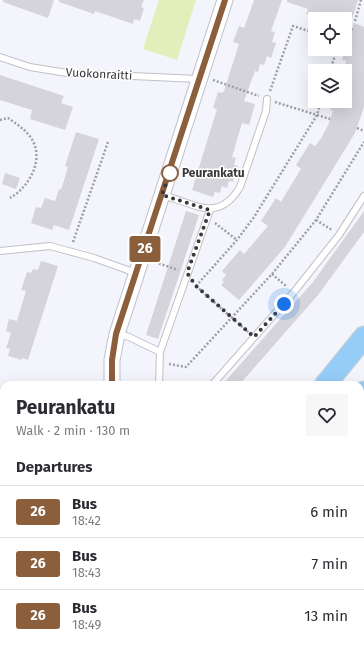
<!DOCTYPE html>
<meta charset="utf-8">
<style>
body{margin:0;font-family:"Fira Sans",sans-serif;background:#f7f7f7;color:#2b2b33;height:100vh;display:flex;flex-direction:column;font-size:15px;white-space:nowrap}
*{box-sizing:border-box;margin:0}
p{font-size:13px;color:#7c7c81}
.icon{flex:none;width:22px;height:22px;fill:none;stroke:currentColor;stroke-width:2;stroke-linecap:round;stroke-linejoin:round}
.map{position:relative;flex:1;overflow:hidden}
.panel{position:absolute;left:0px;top:381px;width:364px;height:268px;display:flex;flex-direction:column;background:#fff;border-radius:12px 12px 0 0;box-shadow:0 4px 16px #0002}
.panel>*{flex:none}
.badge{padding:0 8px;border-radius:3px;font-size:14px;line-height:26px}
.buttons{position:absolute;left:308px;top:12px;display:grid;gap:8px}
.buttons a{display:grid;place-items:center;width:44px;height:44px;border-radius:0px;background:#fff;box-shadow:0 4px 16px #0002;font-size:20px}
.you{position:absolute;width:20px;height:20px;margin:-10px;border:3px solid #fff;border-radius:50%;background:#1a73e8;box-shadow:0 0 0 6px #1a73e833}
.map>.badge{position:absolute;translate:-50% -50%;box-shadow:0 0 0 2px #fff}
h2{padding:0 16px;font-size:15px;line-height:36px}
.round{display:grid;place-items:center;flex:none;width:42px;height:42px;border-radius:0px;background:#f7f7f7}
.headline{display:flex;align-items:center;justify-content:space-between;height:68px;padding:0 16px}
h1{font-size:19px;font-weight:700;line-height:30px}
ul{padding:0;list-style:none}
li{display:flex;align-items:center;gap:12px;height:52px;padding:0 16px;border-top:1px solid #e1e1e2}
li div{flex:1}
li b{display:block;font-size:15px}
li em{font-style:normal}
li .badge{min-width:44px;font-weight:700;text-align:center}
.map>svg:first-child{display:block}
.green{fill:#e2efbb}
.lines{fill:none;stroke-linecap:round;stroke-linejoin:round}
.stream{stroke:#87cbea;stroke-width:4.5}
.building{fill:#d5d4da}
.service-casing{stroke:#c0c1c7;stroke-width:8}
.tertiary-casing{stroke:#c0c1c7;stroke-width:17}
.motorway-casing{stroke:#d3d3d4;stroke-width:23}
.path{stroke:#9e9fa4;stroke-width:2.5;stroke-dasharray:2 2;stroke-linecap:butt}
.service{stroke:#fff;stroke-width:6}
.tertiary{stroke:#fff;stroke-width:15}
.motorway{stroke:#96cdf7;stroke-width:21}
.line-casing{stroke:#fff;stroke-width:9}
.line{stroke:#8b5e3c;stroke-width:6}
.walk{stroke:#39393c;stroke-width:4;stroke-dasharray:0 7.2}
.stop-dot{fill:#fff;stroke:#8b5e3c;stroke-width:2}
.labels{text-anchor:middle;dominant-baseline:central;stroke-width:3;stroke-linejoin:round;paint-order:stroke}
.street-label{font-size:12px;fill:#39393c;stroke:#fff}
.stop-label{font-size:12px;font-weight:bold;fill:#39393c;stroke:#fff;text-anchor:start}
</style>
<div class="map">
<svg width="364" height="649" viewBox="0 0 364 649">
<rect width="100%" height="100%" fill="#f4f5fc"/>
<g class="green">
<polygon points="159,0 196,0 177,60 143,49"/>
<polygon points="0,420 4,421 4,645 69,645 65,649 0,649"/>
<polygon points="171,645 266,645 269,649 168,649"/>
</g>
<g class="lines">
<g class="stream">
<polyline points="0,557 4,561"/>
<polyline points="37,645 39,649"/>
</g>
</g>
<g class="building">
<polygon points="3,0 54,0 48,18 3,2"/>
<polygon points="59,0 144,0 141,7 144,8 140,21 134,19 133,24 95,11 94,14 59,2"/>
<polygon points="254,0 282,0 271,31 275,32 272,42 276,43 271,58 267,56 264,65 260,64 258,72 255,71 244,101 255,104 249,125 242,123 232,157 236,158 234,165 238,166 233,182 229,181 227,188 222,186 220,193 215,192 213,197 192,190 217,109 213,108 218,92 222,93 224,91 239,44 233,42 239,26 244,28"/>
<polygon points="287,0 358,0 352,19 312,19 313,17 306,14 308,9 287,2"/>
<polygon points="354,23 364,27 364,107 355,133 285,247 239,300 221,285 224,282 222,280 226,275 222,271 240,250 244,254 268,226 261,221 276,198 281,202 285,195 301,169 296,165 310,143 315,146 320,140 328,125 333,111 330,110 333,101 345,101 345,71 343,71 346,61 342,60"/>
<polygon points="0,75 64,96 61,103 73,107 65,130 30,119 32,110 0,100"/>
<polygon points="76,132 99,139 69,230 54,225 52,230 31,223 36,207 41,208 45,198 55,201 59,189 61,190 68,167 65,166"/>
<polygon points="5,173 20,178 16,189 2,184"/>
<polygon points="186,211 199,215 158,339 146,335"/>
<polygon points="364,211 364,232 318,295 239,385 222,385 313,282"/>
<polygon points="41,261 58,266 28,360 22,358 22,360 8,356 10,349 6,348 11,333 6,331 9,319 17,321 26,291 21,290 27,272 31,273 33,269 38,270"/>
</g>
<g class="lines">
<defs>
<g id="service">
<polyline points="0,57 30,67 67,73 198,79"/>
<path d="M162 195C194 203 218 224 240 187L266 111 267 99"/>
<polyline points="0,251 50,246 94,258 136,273"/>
<polyline points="118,334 129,337 160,352 159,385"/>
<polyline points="160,352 210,210"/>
<polyline points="212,385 294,292 339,235 364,196"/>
<polyline points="0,467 4,467"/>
</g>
<g id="tertiary">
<polyline points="112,385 112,360 117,334 225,0"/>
<polyline points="292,645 296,649"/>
</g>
<g id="motorway">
<polyline points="325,385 364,337"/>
<polyline points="360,397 364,392"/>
<polyline points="90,649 93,645"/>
<polyline points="134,649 137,645"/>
</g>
</defs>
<use href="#service" class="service-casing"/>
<use href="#tertiary" class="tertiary-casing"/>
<use href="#motorway" class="motorway-casing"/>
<g class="path">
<polyline points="355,21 361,0"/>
<polyline points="345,35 353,28"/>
<polyline points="330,71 337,49"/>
<polyline points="213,80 259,96"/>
<polyline points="270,91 293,26 315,33"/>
<polyline points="275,102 330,119"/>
<path d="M0 120 8 118C15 123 23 128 28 134 47 155 31 186 10 198"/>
<polyline points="357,128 364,131"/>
<polyline points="316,220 332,230"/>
<polyline points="215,223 237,240"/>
<polyline points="73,242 108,142"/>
<polyline points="155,262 178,270"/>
<polyline points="272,274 286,286"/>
<polyline points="196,286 237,240 254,217 317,115 321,101"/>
<polyline points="196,286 248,332"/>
<polyline points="169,364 186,367 272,274 316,220 364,142"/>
<polyline points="0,413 2,411"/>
<polyline points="360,479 364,474"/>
<polyline points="360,585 364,587"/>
<polyline points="44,649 45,645"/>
<polyline points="211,649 212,645"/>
</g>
<use href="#service" class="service"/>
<use href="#tertiary" class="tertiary"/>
<use href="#motorway" class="motorway"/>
</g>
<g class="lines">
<defs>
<polyline id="line" points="112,385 112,360 116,334 225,0"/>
</defs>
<use href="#line" class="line-casing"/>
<use href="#line" class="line"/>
<polyline class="walk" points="170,173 171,169 162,195 210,210 187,273 196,286 254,337 284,304"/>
</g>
<circle class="stop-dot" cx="170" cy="173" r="8"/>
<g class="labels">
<g class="street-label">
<text transform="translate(99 74) rotate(3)">Vuokonraitti</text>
</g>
<g class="stop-label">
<text x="182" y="173">Peurankatu</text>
</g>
</g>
</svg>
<div class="buttons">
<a><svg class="icon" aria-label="locate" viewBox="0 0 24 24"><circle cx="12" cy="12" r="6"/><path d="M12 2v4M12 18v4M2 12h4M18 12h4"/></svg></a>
<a><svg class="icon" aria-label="layers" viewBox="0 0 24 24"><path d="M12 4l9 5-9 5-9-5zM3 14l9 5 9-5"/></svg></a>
</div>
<div class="you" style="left:284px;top:304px"></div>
<b class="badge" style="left:145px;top:249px;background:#8b5e3c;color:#fff">26</b>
<section class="panel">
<div class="headline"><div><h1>Peurankatu</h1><p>Walk · 2 min · 130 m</p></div><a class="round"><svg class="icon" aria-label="heart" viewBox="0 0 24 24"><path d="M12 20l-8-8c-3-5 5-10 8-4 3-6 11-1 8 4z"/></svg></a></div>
<h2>Departures</h2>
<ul>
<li><span class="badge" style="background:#8b5e3c;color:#fff">26</span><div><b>Bus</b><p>18:42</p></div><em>6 min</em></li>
<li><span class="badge" style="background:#8b5e3c;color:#fff">26</span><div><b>Bus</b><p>18:43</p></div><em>7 min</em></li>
<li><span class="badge" style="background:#8b5e3c;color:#fff">26</span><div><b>Bus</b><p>18:49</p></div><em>13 min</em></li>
</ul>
</section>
</div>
